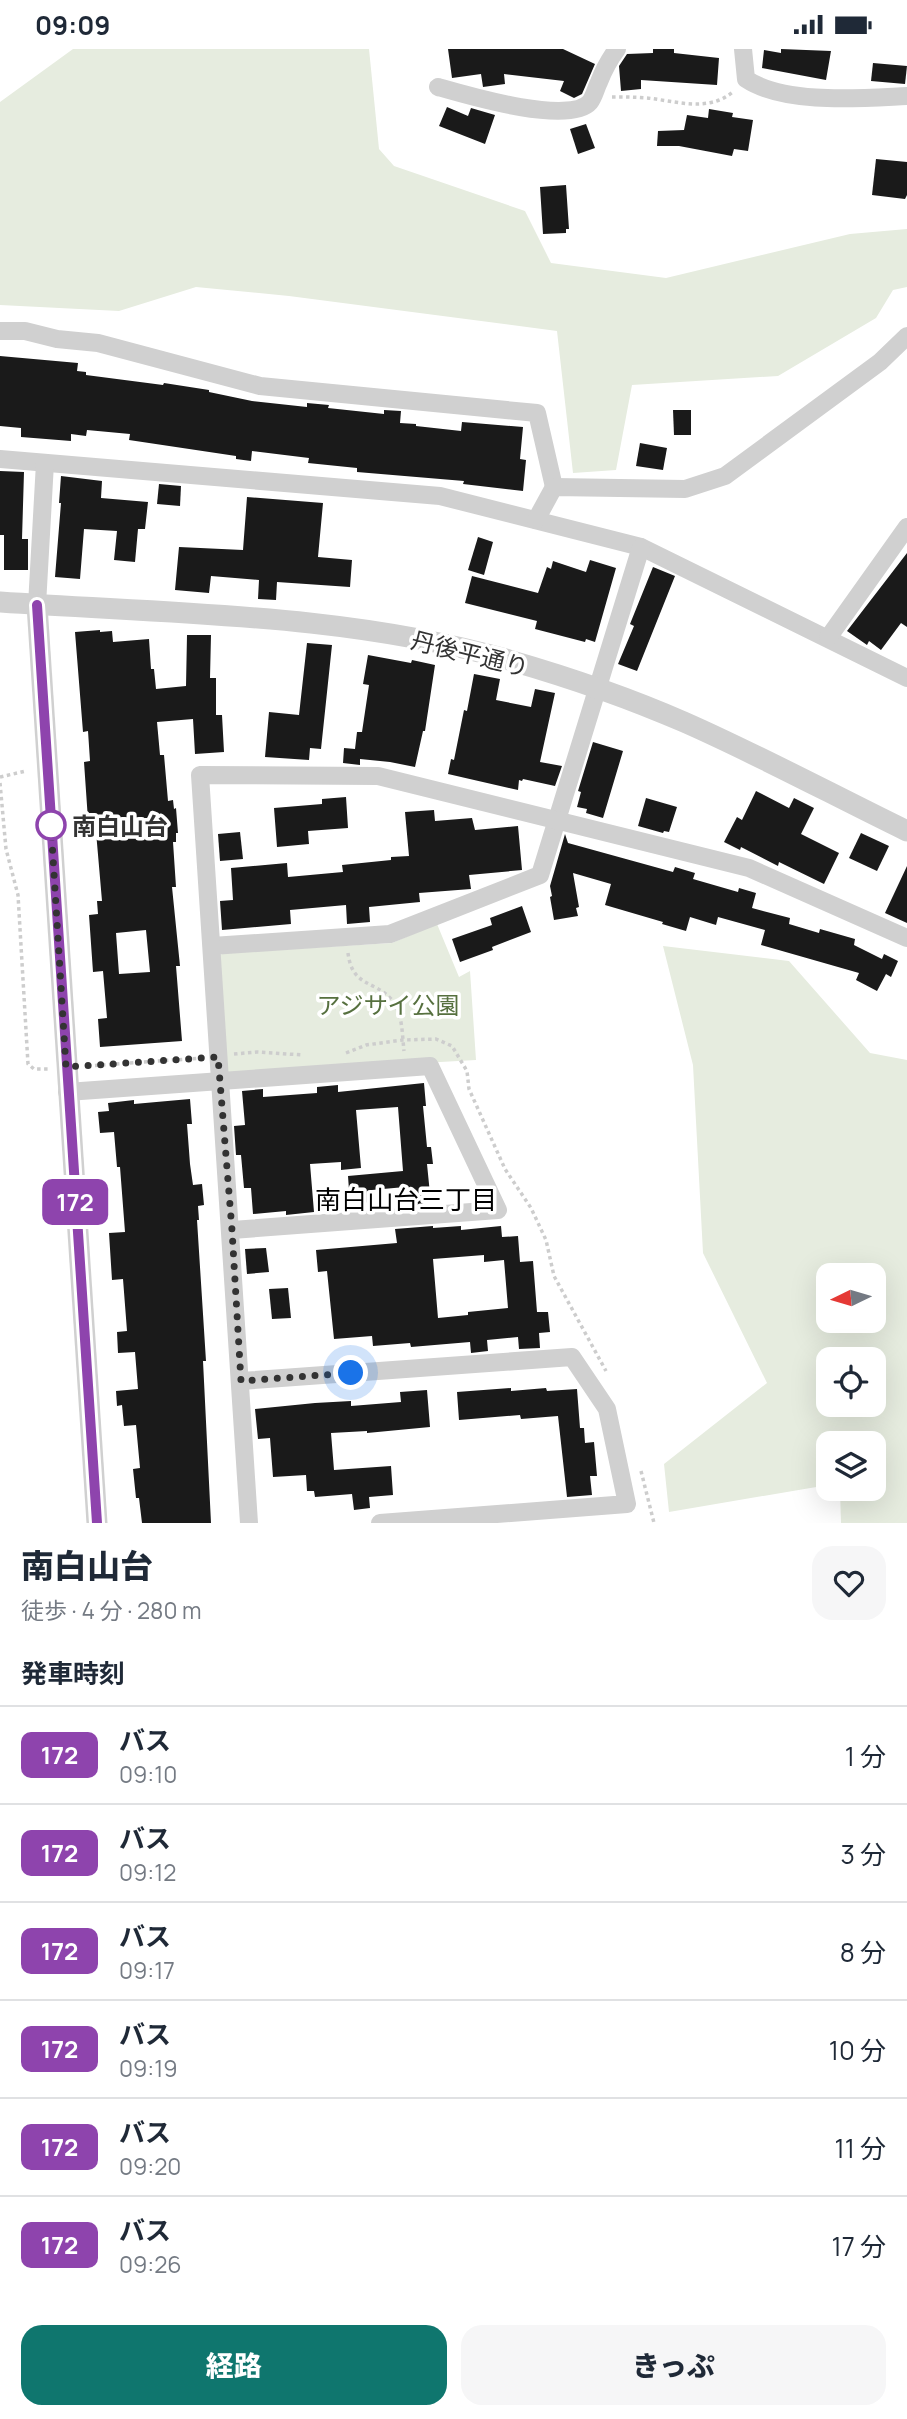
<!DOCTYPE html>
<html lang="ja">
<meta charset="utf-8">
<style>
body{margin:0;font-family:Manrope,"Noto Sans JP",sans-serif;background:#f6f6f7;color:#1f2937;height:100vh;display:flex;flex-direction:column;font-size:26px;white-space:nowrap}
*{box-sizing:border-box;margin:0}
p{font-size:23px;color:#747a83}
.icon{flex:none;width:38px;height:38px;fill:none;stroke:currentColor;stroke-width:2;stroke-linecap:round;stroke-linejoin:round}
.map{position:relative;height:1474px;overflow:hidden}
.drawer{display:flex;flex-direction:column;background:#fff;flex:1}
.drawer>*{flex:none}
.badge{padding:0 14px;border-radius:10px;font-size:24px;line-height:46px}
.needle{width:46px;rotate:265deg}
.controls{position:absolute;left:816px;top:1214px;display:grid;gap:14px}
.controls a{display:grid;place-items:center;width:70px;height:70px;border-radius:14px;background:#fff;box-shadow:0 7px 28px #0002;font-size:35px}
.you{position:absolute;width:35px;height:35px;margin:-18px;border:5px solid #fff;border-radius:50%;background:#1a73e8;box-shadow:0 0 0 10px #1a73e833}
.map>.badge{position:absolute;translate:-50% -50%;box-shadow:0 0 0 4px #fff}
h2{padding:0 21px;font-size:26px;line-height:63px}
.round{display:grid;place-items:center;flex:none;width:74px;height:74px;border-radius:21px;background:#f6f6f7}
.headline{display:flex;align-items:center;justify-content:space-between;height:119px;padding:0 21px}
h1{font-size:33px;font-weight:800;line-height:52px}
.action{display:flex;gap:14px;margin-top:auto;padding:14px 21px}
.action a{flex:1;height:80px;border-radius:21px;background:#0f766e;color:#fff;font-size:28px;font-weight:800;line-height:80px;text-align:center}
.action a+a{background:#f6f6f7;color:#1f2937}
ul{padding:0;list-style:none}
li{display:flex;align-items:center;gap:21px;height:98px;padding:0 21px;border-top:2px solid #e0e1e3}
li div{flex:1}
li b{display:block;font-size:26px}
li em{font-style:normal}
li .badge{min-width:77px;font-weight:700;text-align:center}
.status{display:flex;justify-content:space-between;align-items:center;height:49px;padding:0 35px;background:#fff;direction:ltr}
.status svg{height:19px;fill:currentColor}
.map>svg:first-child{display:block}
.green{fill:#e6ecdf;fill-rule:evenodd}
.building{fill:#1a1a1a;fill-rule:evenodd}
.lines{fill:none;stroke-linecap:round;stroke-linejoin:round}
.path{stroke:#cdcdcd;stroke-width:3.5;stroke-dasharray:3.5 3.5;stroke-linecap:butt}
.minor{stroke:#d0d0d0;stroke-width:18}
.tertiary{stroke:#d0d0d0;stroke-width:21}
.line-casing{stroke:#fff;stroke-width:16}
.line{stroke:#8e44ad;stroke-width:10}
.walk{stroke:#333;stroke-width:7;stroke-dasharray:0 12.6}
.stop-dot{fill:#fff;stroke:#8e44ad;stroke-width:3.5}
.labels{text-anchor:middle;dominant-baseline:central;stroke-width:7;stroke-linejoin:round;paint-order:stroke}
.street-label{font-size:24px;fill:#333;stroke:#fff}
.stop-label{font-size:24px;font-weight:bold;fill:#333;stroke:#fff;text-anchor:start}
.park-label{font-size:24px;fill:#56703f;stroke:#fff}
.neighbourhood-label{font-size:26px;fill:#000;stroke:#fff}
</style>
<div class="status"><b>09:09</b><svg viewBox="0 0 49 12"><path d="M0 12V9h3v3zM5 12V6h3v6zM10 12V3h3v9zM15 12V0h3v12zM26 1h20v11H26zM47 4h2v5h-2z"/></svg></div>
<div class="map">
<svg width="907" height="1474" viewBox="0 0 907 1474">
<rect width="100%" height="100%" fill="#fff"/>
<g class="green">
<polygon points="73,0 369,0 379,100 394,117 525,162 551,214 666,229 850,185 907,180 907,238 893,241 876,269 778,327 632,336 616,421 573,424 557,282 289,247 196,238 119,262 0,256 0,53"/>
<polygon points="437,875 459,928 470,922 476,1011 225,1025 217,907 225,904 392,894"/>
<path d="M663 897 789 912 870 1004 907 1011V1474H841L840 1440H873V1395H828V1436L669 1463 664 1415 767 1334 703 1204 693 1016ZM828 1227H873V1272H828ZM828 1311H873V1356H828Z"/>
</g>
<g class="building">
<polygon points="448,0 563,0 595,15 582,45 574,49 560,42 564,32 504,25 505,35 483,38 481,25 452,29"/>
<polygon points="653,0 674,0 674,4 719,9 717,36 641,31 641,40 621,42 619,17 627,5 653,4"/>
<polygon points="781,0 831,2 826,31 762,19 764,1 781,4"/>
<polygon points="873,14 907,17 905,35 871,32"/>
<polygon points="447,58 468,67 471,59 495,66 485,95 439,77"/>
<polygon points="709,60 733,64 732,68 753,71 748,102 734,100 732,107 679,97 657,97 658,82 684,81 687,66 708,69"/>
<polygon points="586,75 595,99 578,105 570,80"/>
<polygon points="876,110 907,113 907,146 905,150 872,146"/>
<polygon points="566,136 569,180 566,180 566,184 543,185 540,138"/>
<polygon points="0,307 78,314 77,322 86,323 86,326 163,336 164,334 209,341 209,343 252,352 307,358 307,354 329,356 328,359 384,365 384,361 401,362 400,374 416,375 416,377 461,382 462,373 523,378 520,410 526,411 523,442 463,435 464,432 357,423 357,419 308,414 309,409 252,402 251,412 236,410 236,407 129,391 130,385 87,381 86,387 71,385 71,392 21,388 21,379 0,377"/>
<polygon points="673,361 691,361 691,386 674,386"/>
<polygon points="640,394 667,399 663,421 636,417"/>
<polygon points="0,422 24,423 22,490 28,490 28,521 4,521 4,486 0,486"/>
<polygon points="61,427 102,432 101,449 148,453 145,480 138,480 135,513 114,511 117,482 84,480 80,530 55,528 61,454 59,454"/>
<polygon points="159,435 181,437 180,457 157,455"/>
<polygon points="247,448 323,454 318,508 352,511 350,538 277,533 276,551 258,550 259,531 211,527 209,544 175,541 179,498 243,501"/>
<polygon points="478,488 493,493 484,526 468,521"/>
<polygon points="907,504 907,578 901,574 881,601 869,592 867,596 847,582"/>
<polygon points="590,511 616,519 595,593 586,590 585,593 535,580 537,572 465,554 472,527 538,544 547,518 551,520 553,512 586,523"/>
<polygon points="653,518 675,527 637,622 618,615 634,577 630,575"/>
<path d="M100 581V583L112 582 113 593 149 590 151 620H154L156 640 186 637 187 586H211L210 629H216V666H222L224 703 195 705 193 670 157 673 160 706H164L168 752 173 751 174 760 176 759 178 784H176V793H173L176 838H172L180 917H176L182 992 100 998 98 970 107 969 103 922 93 923 89 866 98 865 97 852H102L95 771H88L84 713 90 712 88 682 83 683 75 583ZM146 881 150 923 119 925 116 884Z"/>
<polygon points="307,594 332,596 321,700 310,699 309,711 265,708 269,663 299,666"/>
<polygon points="368,606 411,614 412,611 435,616 425,682 423,682 415,718 390,713 360,710 360,716 343,714 344,699 355,700 357,683 362,683 369,636 363,635"/>
<polygon points="474,625 500,630 496,651 531,658 535,640 555,644 540,713 562,717 555,737 523,730 522,732 519,731 518,741 448,725 451,710 454,711 464,661 467,662"/>
<polygon points="593,693 623,702 603,769 586,764 587,760 577,758 581,743 578,742"/>
<polygon points="756,742 789,759 794,749 814,759 801,785 839,804 824,835 779,813 778,817 741,798 740,801 724,793 737,768 742,771"/>
<polygon points="346,748 348,779 308,782 309,795 277,798 274,759 322,755 322,750"/>
<polygon points="646,749 677,758 669,783 664,782 663,784 638,777"/>
<polygon points="434,761 435,772 472,769 475,781 518,777 522,821 469,826 471,840 419,844 420,853 369,858 370,873 347,875 346,856 290,861 291,875 222,881 220,852 233,851 231,819 287,814 288,828 343,823 342,816 391,811 391,808 409,807 405,763"/>
<polygon points="240,783 243,810 220,812 218,785"/>
<polygon points="861,784 889,797 877,822 849,809"/>
<polygon points="565,785 568,794 673,823 675,818 695,824 693,830 738,843 739,839 756,844 752,859 790,869 789,875 819,884 820,880 855,890 854,896 882,910 884,905 898,912 891,928 886,925 877,942 856,931 859,924 761,896 765,881 718,868 716,876 690,868 686,882 662,875 663,873 605,856 611,835 573,824 579,858 576,859 578,867 554,871 550,848 552,847 550,837"/>
<polygon points="907,817 907,874 885,864"/>
<polygon points="522,857 531,883 492,898 493,901 460,913 452,890 492,876 490,869"/>
<polygon points="424,1034 426,1057 423,1057 427,1098 431,1098 433,1115 427,1115 431,1155 406,1157 405,1138 372,1141 372,1153 350,1155 348,1127 403,1122 398,1058 356,1061 361,1119 341,1121 341,1113 310,1115 314,1163 286,1166 286,1162 253,1165 251,1139 244,1139 241,1106 236,1106 234,1077 245,1076 242,1042 263,1040 263,1048 317,1044 317,1038 338,1036 338,1043"/>
<polygon points="190,1050 192,1075 187,1075 190,1115 193,1136 202,1135 204,1156 198,1157 199,1171 197,1171 206,1312 203,1312 211,1474 142,1474 139,1449 136,1449 133,1420 140,1419 136,1376 124,1377 122,1356 117,1357 116,1342 138,1340 135,1303 118,1304 117,1283 127,1282 123,1230 112,1231 109,1184 125,1183 120,1118 117,1118 114,1083 100,1084 98,1063 109,1062 108,1054 134,1051 134,1055"/>
<path d="M433 1177V1179L461 1177V1181L501 1177 502 1188 518 1187 520 1213 533 1212 537 1263H548L550 1283 539 1284 540 1299 519 1300 518 1288 487 1291 488 1302 471 1304 470 1293 411 1298 410 1294 373 1297 372 1287 334 1290 327 1222 318 1223 316 1201 397 1194 395 1180ZM484 1206V1213L504 1211 508 1259 468 1263V1266L438 1269 433 1210Z"/>
<polygon points="266,1199 269,1223 247,1225 245,1200"/>
<polygon points="288,1239 291,1269 272,1270 269,1240"/>
<polygon points="511,1339 511,1342 546,1339 547,1342 577,1340 580,1379 584,1379 585,1394 594,1393 597,1427 590,1427 592,1446 567,1448 558,1367 521,1370 520,1366 459,1371 457,1343"/>
<polygon points="427,1341 430,1378 367,1384 367,1382 331,1384 334,1421 391,1417 393,1446 369,1448 370,1459 354,1461 352,1445 315,1448 314,1442 307,1442 306,1426 273,1428 270,1389 258,1390 255,1360 315,1354 351,1352 351,1357 401,1353 400,1343"/>
</g>
<g class="lines">
<g class="path">
<path d="M612 48C624 48 635 48 647 49 676 52 709 64 734 42"/>
<polyline points="0,728 26,722"/>
<polyline points="0,734 6,800 18,846 28,1015 34,1020 49,1020"/>
<path d="M348 904C352 938 374 931 391 950 403 964 402 985 404 1002"/>
<polyline points="346,1004 366,996 403,991 436,990 452,997 467,1022 469,1040 505,1120 531,1159 546,1191 554,1227 606,1322"/>
<polyline points="234,1005 257,1003 303,1006"/>
<polyline points="88,1017 202,1009"/>
<polyline points="641,1422 654,1474"/>
</g>
<g class="minor">
<path d="M743 0 746 30C785 56 862 49 907 47"/>
<path d="M438 38C466 46 570 77 590 53 594 48 596 39 599 33 604 20 609 11 617 0"/>
<polyline points="0,282 25,282 57,290 98,294 260,337 537,364 554,438"/>
<polyline points="0,410 440,447 641,498 907,629"/>
<polyline points="536,471 554,438 685,440 725,427 880,313 907,287"/>
<polyline points="37,556 45,414"/>
<polyline points="828,589 907,478"/>
<polyline points="212,897 390,885 540,826 641,498"/>
<polyline points="67,1043 430,1017 498,1161 232,1181"/>
<polyline points="241,1332 572,1308 607,1360 627,1455 380,1474"/>
<polyline points="249,1474 200,726 378,727 749,819 907,889"/>
</g>
<g class="tertiary">
<path d="M0 553C170 565 344 564 509 611 568 628 627 648 684 673 759 706 833 746 907 782"/>
<polyline points="37,556 97,1474"/>
</g>
</g>
<g class="lines">
<defs>
<polyline id="line" points="37,556 97,1474"/>
</defs>
<use href="#line" class="line-casing"/>
<use href="#line" class="line"/>
<polyline class="walk" points="51,776 66,1018 218,1008 232,1181 241,1332 351,1324"/>
</g>
<circle class="stop-dot" cx="51" cy="776" r="14"/>
<g class="labels">
<g class="street-label">
<text transform="translate(470 604) rotate(14)">丹後平通り</text>
</g>
<g class="stop-label">
<text x="72" y="776">南白山台</text>
</g>
<g class="park-label">
<text x="388" y="955">アジサイ公園</text>
</g>
<g class="neighbourhood-label">
<text x="406" y="1150">南白山台三丁目</text>
</g>
</g>
</svg>
<div class="controls">
<a><svg class="needle" viewBox="-14 -14 28 28"><path d="M0-13l5 13h-10z" fill="#e53935"/><path d="M0 13l5-13h-10z" fill="#747a83"/></svg></a>
<a><svg class="icon" aria-label="locate" viewBox="0 0 24 24"><circle cx="12" cy="12" r="6"/><path d="M12 2v4M12 18v4M2 12h4M18 12h4"/></svg></a>
<a><svg class="icon" aria-label="layers" viewBox="0 0 24 24"><path d="M12 4l9 5-9 5-9-5zM3 14l9 5 9-5"/></svg></a>
</div>
<div class="you" style="left:351px;top:1324px"></div>
<b class="badge" style="left:75px;top:1153px;background:#8e44ad;color:#fff">172</b>
</div>
<section class="drawer">
<div class="headline"><div><h1>南白山台</h1><p>徒歩 · 4 分 · 280 m</p></div><a class="round"><svg class="icon" aria-label="heart" viewBox="0 0 24 24"><path d="M12 20l-8-8c-3-5 5-10 8-4 3-6 11-1 8 4z"/></svg></a></div>
<h2>発車時刻</h2>
<ul>
<li><span class="badge" style="background:#8e44ad;color:#fff">172</span><div><b>バス</b><p>09:10</p></div><em>1 分</em></li>
<li><span class="badge" style="background:#8e44ad;color:#fff">172</span><div><b>バス</b><p>09:12</p></div><em>3 分</em></li>
<li><span class="badge" style="background:#8e44ad;color:#fff">172</span><div><b>バス</b><p>09:17</p></div><em>8 分</em></li>
<li><span class="badge" style="background:#8e44ad;color:#fff">172</span><div><b>バス</b><p>09:19</p></div><em>10 分</em></li>
<li><span class="badge" style="background:#8e44ad;color:#fff">172</span><div><b>バス</b><p>09:20</p></div><em>11 分</em></li>
<li><span class="badge" style="background:#8e44ad;color:#fff">172</span><div><b>バス</b><p>09:26</p></div><em>17 分</em></li>
</ul>
<div class="action"><a>経路</a><a>きっぷ</a></div>
</section>
